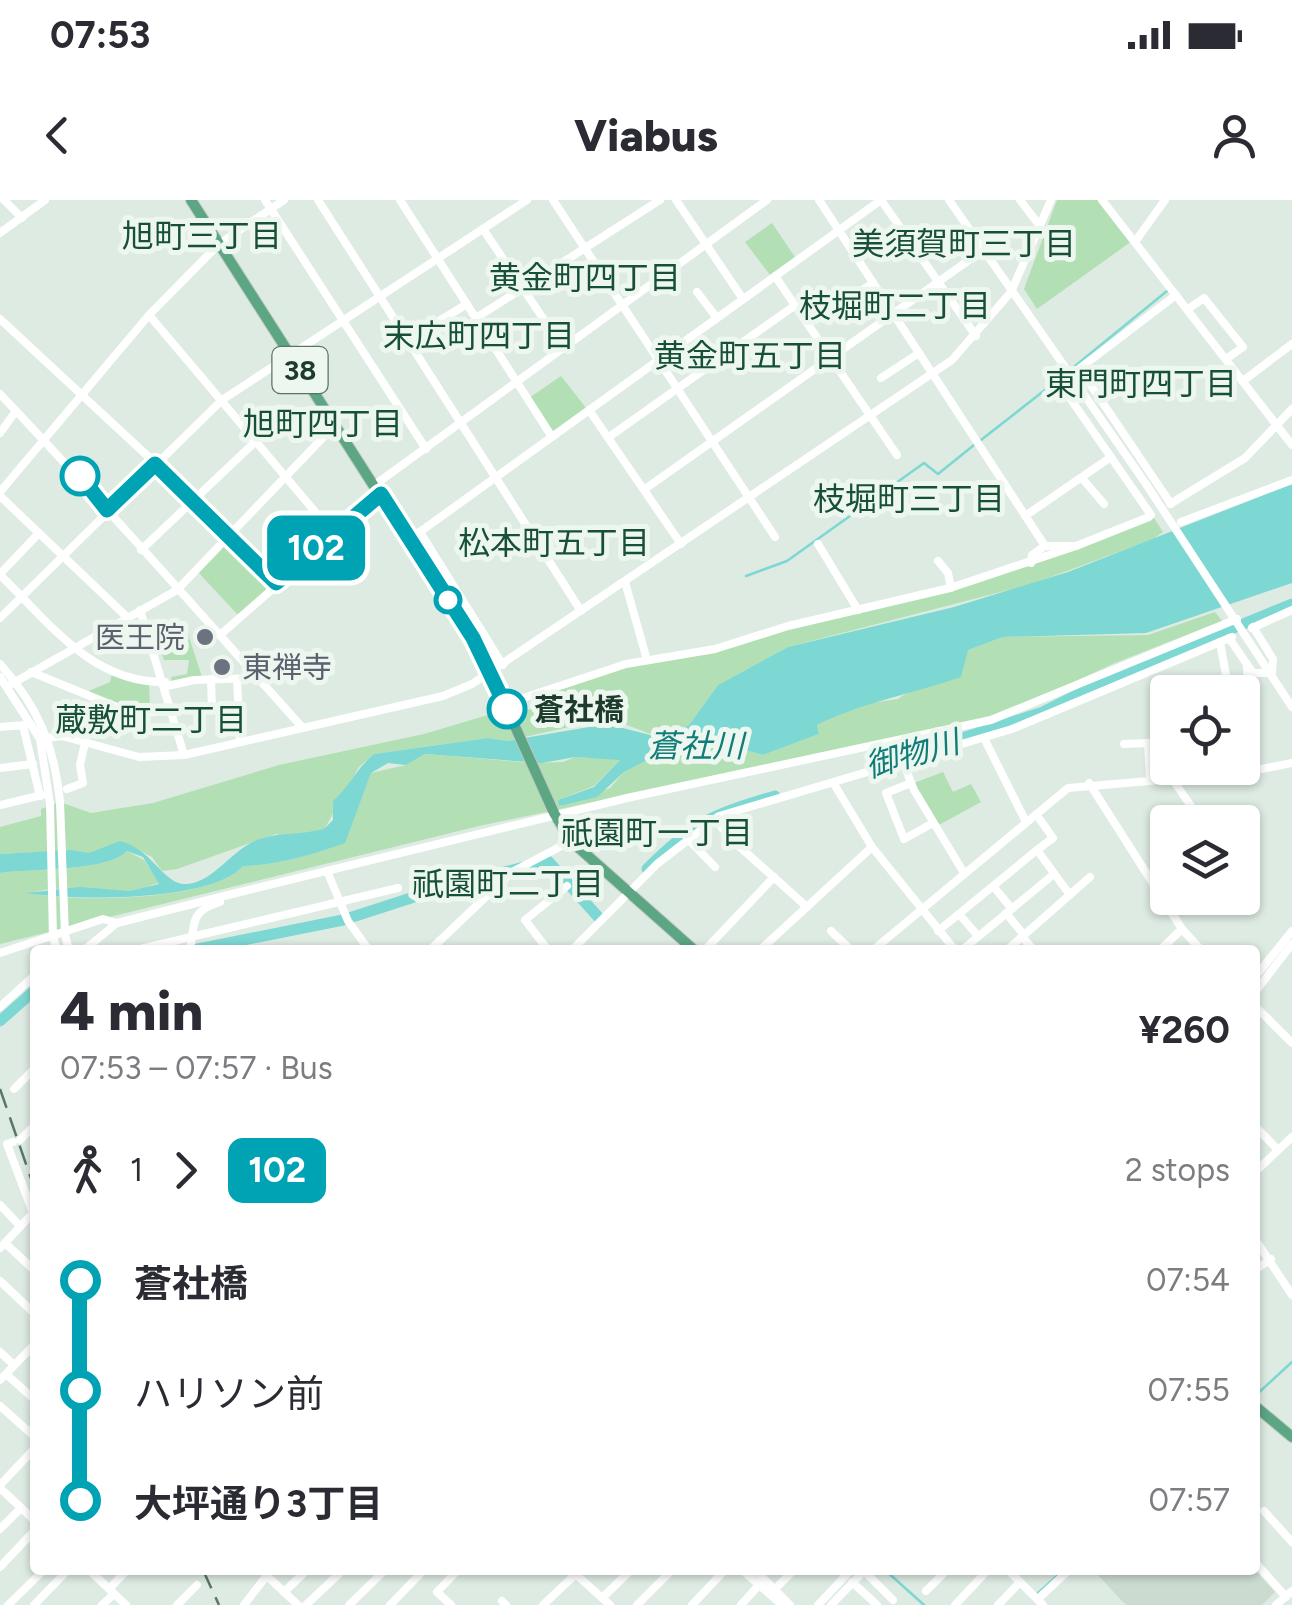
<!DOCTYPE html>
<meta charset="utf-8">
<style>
body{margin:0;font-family:Figtree,"Noto Sans JP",sans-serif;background:#f2f2f3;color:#2b2b33;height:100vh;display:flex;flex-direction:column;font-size:38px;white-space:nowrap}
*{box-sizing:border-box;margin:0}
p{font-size:32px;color:#7c7c81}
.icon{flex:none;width:55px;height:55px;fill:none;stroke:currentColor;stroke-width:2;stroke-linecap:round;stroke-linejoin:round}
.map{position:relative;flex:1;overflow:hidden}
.panel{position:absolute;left:30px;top:745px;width:1230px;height:630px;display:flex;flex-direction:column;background:#fff;border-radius:10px;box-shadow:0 2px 8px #0004}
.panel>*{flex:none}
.badge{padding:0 20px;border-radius:15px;font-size:35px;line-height:65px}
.controls{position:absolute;left:1150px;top:475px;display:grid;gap:20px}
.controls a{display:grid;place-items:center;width:110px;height:110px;border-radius:10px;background:#fff;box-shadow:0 2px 8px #0004;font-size:50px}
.map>.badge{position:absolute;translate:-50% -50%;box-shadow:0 0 0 5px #fff}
.legs{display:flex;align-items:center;gap:15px;height:110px;padding:0 30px;font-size:32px}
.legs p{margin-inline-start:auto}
.summary{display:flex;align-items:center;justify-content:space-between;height:170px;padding:0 30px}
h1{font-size:55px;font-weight:800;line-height:75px}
ul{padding:0 30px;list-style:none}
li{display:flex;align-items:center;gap:35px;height:110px;font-size:38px}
li i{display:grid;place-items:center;width:15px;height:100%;margin:0 12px;background:currentColor}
li i::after{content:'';width:25px;height:25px;margin:-12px;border:8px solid;border-radius:50%;background:#fff}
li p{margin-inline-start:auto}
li:first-child i{background:linear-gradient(#0000 50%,currentColor 0)}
li:last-child i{background:linear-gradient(currentColor 50%,#0000 0)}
.status{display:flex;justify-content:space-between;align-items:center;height:70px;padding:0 50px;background:#fff;direction:ltr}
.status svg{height:28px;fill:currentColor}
header{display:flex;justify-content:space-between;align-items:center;height:130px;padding:0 30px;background:#fff;font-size:45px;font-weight:800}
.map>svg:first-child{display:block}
.built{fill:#cbdbd0}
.green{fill:#b3dfb5}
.water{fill:#7dd7d2}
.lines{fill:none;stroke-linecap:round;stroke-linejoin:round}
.stream{stroke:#7dd7d2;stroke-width:2.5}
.river{stroke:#7dd7d2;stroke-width:11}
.major-casing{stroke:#c0c8c4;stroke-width:12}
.minor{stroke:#fff;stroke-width:8}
.major{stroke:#5ca683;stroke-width:10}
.rail{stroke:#577868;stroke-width:2.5;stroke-dasharray:20 10;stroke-linecap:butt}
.major-bridge-casing{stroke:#c0c8c4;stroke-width:12;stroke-linecap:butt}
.minor-bridge{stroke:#fff;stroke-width:8}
.major-bridge{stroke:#5ca683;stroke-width:10}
.line-1-casing{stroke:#fff;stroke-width:22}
.line-1{stroke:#00a3b4;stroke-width:15}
.stop-1-dot{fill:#fff;stroke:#00a3b4;stroke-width:5}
.worship-dot{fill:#6b7280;stroke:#edf7f0;stroke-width:4}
.labels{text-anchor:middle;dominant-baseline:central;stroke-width:10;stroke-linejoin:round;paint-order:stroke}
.shield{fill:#edf7f0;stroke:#5b7468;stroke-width:2.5}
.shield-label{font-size:28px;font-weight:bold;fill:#1d3c2d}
.worship-label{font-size:30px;fill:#5b616d;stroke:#edf7f0;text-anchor:end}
.stop-label{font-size:30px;font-weight:bold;fill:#1d3c2d;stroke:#edf7f0;text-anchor:start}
.neighbourhood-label{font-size:32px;fill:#175036;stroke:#edf7f0}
.water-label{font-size:32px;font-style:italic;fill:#117d78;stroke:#edf7f0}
</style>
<div class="status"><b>07:53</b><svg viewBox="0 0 49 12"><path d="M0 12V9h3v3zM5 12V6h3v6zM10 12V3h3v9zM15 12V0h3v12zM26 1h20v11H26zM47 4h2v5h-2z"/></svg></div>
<header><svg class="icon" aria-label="back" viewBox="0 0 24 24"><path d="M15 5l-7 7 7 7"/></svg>Viabus<svg class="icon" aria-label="person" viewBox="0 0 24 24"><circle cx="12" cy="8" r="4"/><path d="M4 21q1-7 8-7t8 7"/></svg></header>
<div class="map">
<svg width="1292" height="1405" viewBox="0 0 1292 1405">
<rect width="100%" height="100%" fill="#ddebe2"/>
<polygon class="built" points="1093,1370 1255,1370 1275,1392 1262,1405 1126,1405"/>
<g class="green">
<polygon points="1057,0 1098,0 1132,41 1037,109 1024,89"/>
<polygon points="772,23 795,57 770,75 745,42"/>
<polygon points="561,176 586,208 552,232 529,198"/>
<polygon points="1154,318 1163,332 1153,339 1032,384 788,447 718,485 689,525 658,537 627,525 569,527 507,541 488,538 374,554 359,567 325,628 292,638 276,634 177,669 162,671 152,657 120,641 89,656 66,650 62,620 62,651 0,654 0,627 41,616 41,609 60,602 91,613 153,603 279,565 424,534 498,512 549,508 544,495 625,467 978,383"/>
<polygon points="229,339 274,383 239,416 196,370"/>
<path d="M1215 412 1222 421 1115 463 1028 503 969 523 479 626 0 744V673C30 668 109 672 127 651L144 660 159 683C150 685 138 690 128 691 94 694 62 683 30 693 74 703 214 701 243 666 278 665 311 655 344 643L371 573 406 565 425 554 533 563 563 562 575 557 621 559 594 586 558 600 560 606 610 588 624 572 672 548 734 547 763 555 819 534 817 525 857 505 898 499 968 450 1003 437 1148 435Z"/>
<polygon points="186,428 202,477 172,482 171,477 187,474 189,460 164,460 157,439 180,441"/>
<polygon points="112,474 149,483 150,510 129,509 84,493 110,482"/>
<polygon points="943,572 953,592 971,584 981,602 937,626 914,583"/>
</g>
<path class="water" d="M1292 284V383L1146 433 1003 437 968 450 961 477C912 494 863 502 817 525L819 534 763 555 734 547 672 548 624 572 597 597 559 606 558 600 594 587 620 560 575 557 542 563 425 554 406 565 388 563 371 573 345 643C311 655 279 665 243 666 213 702 72 701 26 693L80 687 129 691 159 684 143 657 127 651C108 672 31 668 0 673V654L70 650 89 653 120 641C151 649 163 682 183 684 208 686 229 655 249 644 273 630 299 637 325 628L333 620V601C350 586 356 569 374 554L488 538 507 541 607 524 658 537 689 525 718 485 788 447 954 407 1068 372Z"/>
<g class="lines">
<g class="stream">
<polyline points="1075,166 1167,91"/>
<polyline points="981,240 1059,179"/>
<polyline points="746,376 787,361 924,263 938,274 974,245"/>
<polyline points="1255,1196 1292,1162"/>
<polyline points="885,1370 924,1405"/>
<polyline points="1037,1394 1057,1376"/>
</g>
<g class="river">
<polyline points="879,565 1043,512 1109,479 1292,404"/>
<path d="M647 669C693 623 713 613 775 596"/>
<polyline points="193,750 343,720 445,687 548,661 600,719"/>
<polyline points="0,821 35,790"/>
</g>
<defs>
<g id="major">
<polyline points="191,0 487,463"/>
<polyline points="495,482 554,613 571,641 694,750"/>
<polyline points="1255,1206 1292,1237"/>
</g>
</defs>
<use href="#major" class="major-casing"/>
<g class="minor">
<polyline points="4,0 22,18"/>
<polyline points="265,0 426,249"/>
<polyline points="318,0 581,411"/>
<polyline points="400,0 552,237"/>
<polyline points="553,0 775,337"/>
<polyline points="676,0 743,99"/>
<polyline points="819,0 1045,346"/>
<polyline points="881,0 976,136"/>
<polyline points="949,0 1146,284 1292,507"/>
<polyline points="1020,0 1040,26"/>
<polyline points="1102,0 1292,245"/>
<polyline points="483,29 563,148"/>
<polyline points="0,33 45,0"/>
<polyline points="1135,42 1165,0"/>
<polyline points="775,76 897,255"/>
<polyline points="697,92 717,118"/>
<polyline points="1188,109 1204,98 1243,147 1226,159"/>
<polyline points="831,110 873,83"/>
<polyline points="149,115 333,333"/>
<polyline points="476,118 660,0"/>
<polyline points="0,119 195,300 276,383"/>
<polyline points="408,140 467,104"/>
<polyline points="1072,176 1086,178 1171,304"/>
<polyline points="881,178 919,153"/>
<polyline points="1243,181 1292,144"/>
<path d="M0 194C103 302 201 415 301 526"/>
<polyline points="589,210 681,344"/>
<polyline points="0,233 16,211"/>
<polyline points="609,237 794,106"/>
<polyline points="1082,278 1104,304"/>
<polyline points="376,284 767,0"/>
<polyline points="645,289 982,51"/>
<polyline points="0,292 149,115 219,44 284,0"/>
<polyline points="0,296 128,418"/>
<polyline points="1170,304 1245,258 1292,209"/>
<polyline points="1151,315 1063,188 1071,175 1176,95"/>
<polyline points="1025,316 1111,257"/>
<polyline points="1181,322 1292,280"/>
<polyline points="420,332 503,465"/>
<polyline points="410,339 881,0"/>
<polyline points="818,344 858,410"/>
<polyline points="141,350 256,241"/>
<polyline points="938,361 948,373 951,388"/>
<polyline points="1031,363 1032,355 1045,346 1076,346 1149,317"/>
<polyline points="0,374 39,333"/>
<path d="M0 375C49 422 91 483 165 482"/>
<polyline points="625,382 647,460"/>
<polyline points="140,410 184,555"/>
<polyline points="0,418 222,200 527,0"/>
<polyline points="1252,428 1292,410"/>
<polyline points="220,435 381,294"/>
<polyline points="1229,438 1253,473 1272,473 1273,459 1253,427"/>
<polyline points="1220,442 1229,492"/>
<path d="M0 464C38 507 54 544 60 602"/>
<polyline points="1247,465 1248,497"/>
<polyline points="31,472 129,512 173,512"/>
<polyline points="0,477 40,539 50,604"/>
<polyline points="211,479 212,509"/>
<polyline points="237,479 240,541"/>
<polyline points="8,486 177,390 336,224"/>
<polyline points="167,486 194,480 258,478"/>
<polyline points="505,504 626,464 715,449 788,426 950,388 1076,346"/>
<polyline points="23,526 40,596"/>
<polyline points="0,527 25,525"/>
<polyline points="984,538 1026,622"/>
<polyline points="40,539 62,536 139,557 184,555 443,496 472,484 952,160 1011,92 1051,0"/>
<polyline points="1124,544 1148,543 1150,579"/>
<polyline points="903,562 914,590 964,673"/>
<polyline points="0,568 33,564"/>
<polyline points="1171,577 1202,622"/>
<polyline points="911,583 886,593 904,639 933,623"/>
<polyline points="1089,583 1182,729 1201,750"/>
<polyline points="834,584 872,647 955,750"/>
<polyline points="67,589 83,583 80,565 85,543"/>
<polyline points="0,605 42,595"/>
<polyline points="1036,614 1053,638 1037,650"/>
<polyline points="715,619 731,639 807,707"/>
<polyline points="687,638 715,667"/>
<polyline points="327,671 348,721 369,750"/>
<polyline points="993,686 1012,709"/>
<polyline points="1006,713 1024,735"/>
<polyline points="959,714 978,736"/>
<polyline points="831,731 851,750"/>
<polyline points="938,731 1037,650 1070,695"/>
<polyline points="65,735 69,750"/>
<polyline points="53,737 57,750"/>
<polyline points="1022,737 1034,750"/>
<polyline points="84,750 117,723 228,695 627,598 991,520 1237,419"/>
<polyline points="136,750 398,688"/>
<path d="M190 750C195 723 190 711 220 702"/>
<polyline points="430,750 512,672 571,641"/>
<polyline points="548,750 525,720 567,686"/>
<polyline points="572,750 657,664 719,616 1012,529 1232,437"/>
<polyline points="705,750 774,677"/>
<polyline points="760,750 872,647"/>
<polyline points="873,750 1068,588 1241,573 1292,563"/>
<polyline points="962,750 1054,674"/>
<polyline points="1007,750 1090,677"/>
<polyline points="1160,750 1182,729"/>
<polyline points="0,753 103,719 117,723"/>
<polyline points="1255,777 1292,731"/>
<polyline points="1255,792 1292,744"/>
<polyline points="1255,806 1292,843"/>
<polyline points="0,807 35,775"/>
<polyline points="14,889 35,868"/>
<polyline points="1255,926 1278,950"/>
<polyline points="20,940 35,925"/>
<polyline points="1255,972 1292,937"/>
<polyline points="0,1005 20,1026"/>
<polyline points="1255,1039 1292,1095"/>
<polyline points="5,1043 35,1071"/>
<polyline points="0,1048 33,1013 7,944 13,942"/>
<polyline points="1255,1070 1271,1059"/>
<polyline points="0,1081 35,1114"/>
<polyline points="0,1152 14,1165"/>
<polyline points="6,1174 35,1200"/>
<polyline points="0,1180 35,1144"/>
<polyline points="0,1206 35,1237"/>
<polyline points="0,1285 35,1248"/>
<polyline points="0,1288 35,1321"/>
<polyline points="1264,1311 1292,1342"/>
<polyline points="0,1329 21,1308"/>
<polyline points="1255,1362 1286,1397"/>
<polyline points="0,1367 35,1330"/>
<polyline points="89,1370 126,1405"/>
<polyline points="571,1370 610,1405"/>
<polyline points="742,1370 782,1405"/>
<polyline points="755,1370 790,1405"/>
<polyline points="1008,1370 1043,1405"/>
<polyline points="864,1371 893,1400"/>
<polyline points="267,1376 298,1405"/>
<polyline points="852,1382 877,1405"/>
<polyline points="109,1389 127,1370"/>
<polyline points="775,1389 794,1370"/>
<polyline points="926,1391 947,1370"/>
<polyline points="284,1392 307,1370"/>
<polyline points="602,1398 631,1370"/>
<polyline points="1038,1399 1069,1370"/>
<polyline points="502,1401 506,1405"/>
<polyline points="8,1405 44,1370"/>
<polyline points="34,1405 68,1370"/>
<polyline points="102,1405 114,1394"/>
<polyline points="177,1405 197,1385"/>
<polyline points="244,1405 271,1370"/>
<polyline points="306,1405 343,1370"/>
<polyline points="349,1405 385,1370"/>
<polyline points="390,1405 424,1370"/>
<polyline points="451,1405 437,1392 458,1370"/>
<polyline points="543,1405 576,1374"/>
<polyline points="637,1405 672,1370"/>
<polyline points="692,1405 725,1370"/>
<polyline points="741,1405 759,1385"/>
<polyline points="818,1405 851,1370"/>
<polyline points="831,1405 865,1370"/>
<polyline points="955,1405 988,1370"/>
<polyline points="998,1405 1020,1382"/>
<polyline points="1276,1405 1292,1391"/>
</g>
<use href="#major" class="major"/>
<g class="rail">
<polyline points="0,889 35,990"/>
<polyline points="203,1370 219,1405"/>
</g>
<defs>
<polyline id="major-bridge" points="487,463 495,482"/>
</defs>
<use href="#major-bridge" class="major-bridge-casing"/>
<g class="minor-bridge">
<polyline points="60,602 65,735"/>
<polyline points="50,604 53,737"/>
</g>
<use href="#major-bridge" class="major-bridge"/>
</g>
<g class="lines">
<defs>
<polyline id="line-1" points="80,276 107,310 155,264 276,383 381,294 473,438 507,509"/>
</defs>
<use href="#line-1" class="line-1-casing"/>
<use href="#line-1" class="line-1"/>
</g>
<g class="stop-1-dot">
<circle cx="80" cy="276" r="18"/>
<circle cx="448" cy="400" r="12"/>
<circle cx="507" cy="509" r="18"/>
</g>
<g class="worship-dot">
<circle cx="205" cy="437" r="10"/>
<circle cx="222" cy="467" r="10"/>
</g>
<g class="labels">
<rect class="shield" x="272.5" y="147" width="55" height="46" rx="8"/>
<g class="shield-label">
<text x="300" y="170">38</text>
</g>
<g class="worship-label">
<text x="185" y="437">医王院</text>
<text x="242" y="467" text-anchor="start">東禅寺</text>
</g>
<g class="stop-label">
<text x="534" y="509">蒼社橋</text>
</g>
<g class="neighbourhood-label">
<text x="202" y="36">旭町三丁目</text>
<text x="964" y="44">美須賀町三丁目</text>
<text x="585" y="78">黄金町四丁目</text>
<text x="895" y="106">枝堀町二丁目</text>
<text x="479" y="136">末広町四丁目</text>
<text x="750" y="156">黄金町五丁目</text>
<text x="1141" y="184">東門町四丁目</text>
<text x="323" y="224">旭町四丁目</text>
<text x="909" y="299">枝堀町三丁目</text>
<text x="554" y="343">松本町五丁目</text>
<text x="151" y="520">蔵敷町二丁目</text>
<text x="657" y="633">祇園町一丁目</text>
<text x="508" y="684">祇園町二丁目</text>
</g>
<g class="water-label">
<text x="696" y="546">蒼社川</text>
<text transform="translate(912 554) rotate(-16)">御物川</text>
</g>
</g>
</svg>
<div class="controls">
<a><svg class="icon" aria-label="locate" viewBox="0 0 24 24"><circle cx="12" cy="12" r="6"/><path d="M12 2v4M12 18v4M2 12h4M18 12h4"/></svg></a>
<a><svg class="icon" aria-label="layers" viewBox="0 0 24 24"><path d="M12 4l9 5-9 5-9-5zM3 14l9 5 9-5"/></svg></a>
</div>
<b class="badge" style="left:316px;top:348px;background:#00a3b4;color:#fff">102</b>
<section class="panel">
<div class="summary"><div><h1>4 min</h1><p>07:53 – 07:57 · Bus</p></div><b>¥260</b></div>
<div class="legs"><svg class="icon" aria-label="walk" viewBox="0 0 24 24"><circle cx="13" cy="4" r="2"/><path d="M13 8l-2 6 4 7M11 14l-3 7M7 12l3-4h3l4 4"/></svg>1<svg class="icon" aria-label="forward" viewBox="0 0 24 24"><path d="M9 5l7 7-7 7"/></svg><b class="badge" style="background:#00a3b4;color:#fff">102</b><p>2 stops</p></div>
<ul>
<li><i style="color:#00a3b4"></i><b>蒼社橋</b><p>07:54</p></li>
<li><i style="color:#00a3b4"></i><span>ハリソン前</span><p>07:55</p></li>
<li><i style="color:#00a3b4"></i><b>大坪通り3丁目</b><p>07:57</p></li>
</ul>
</section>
</div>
